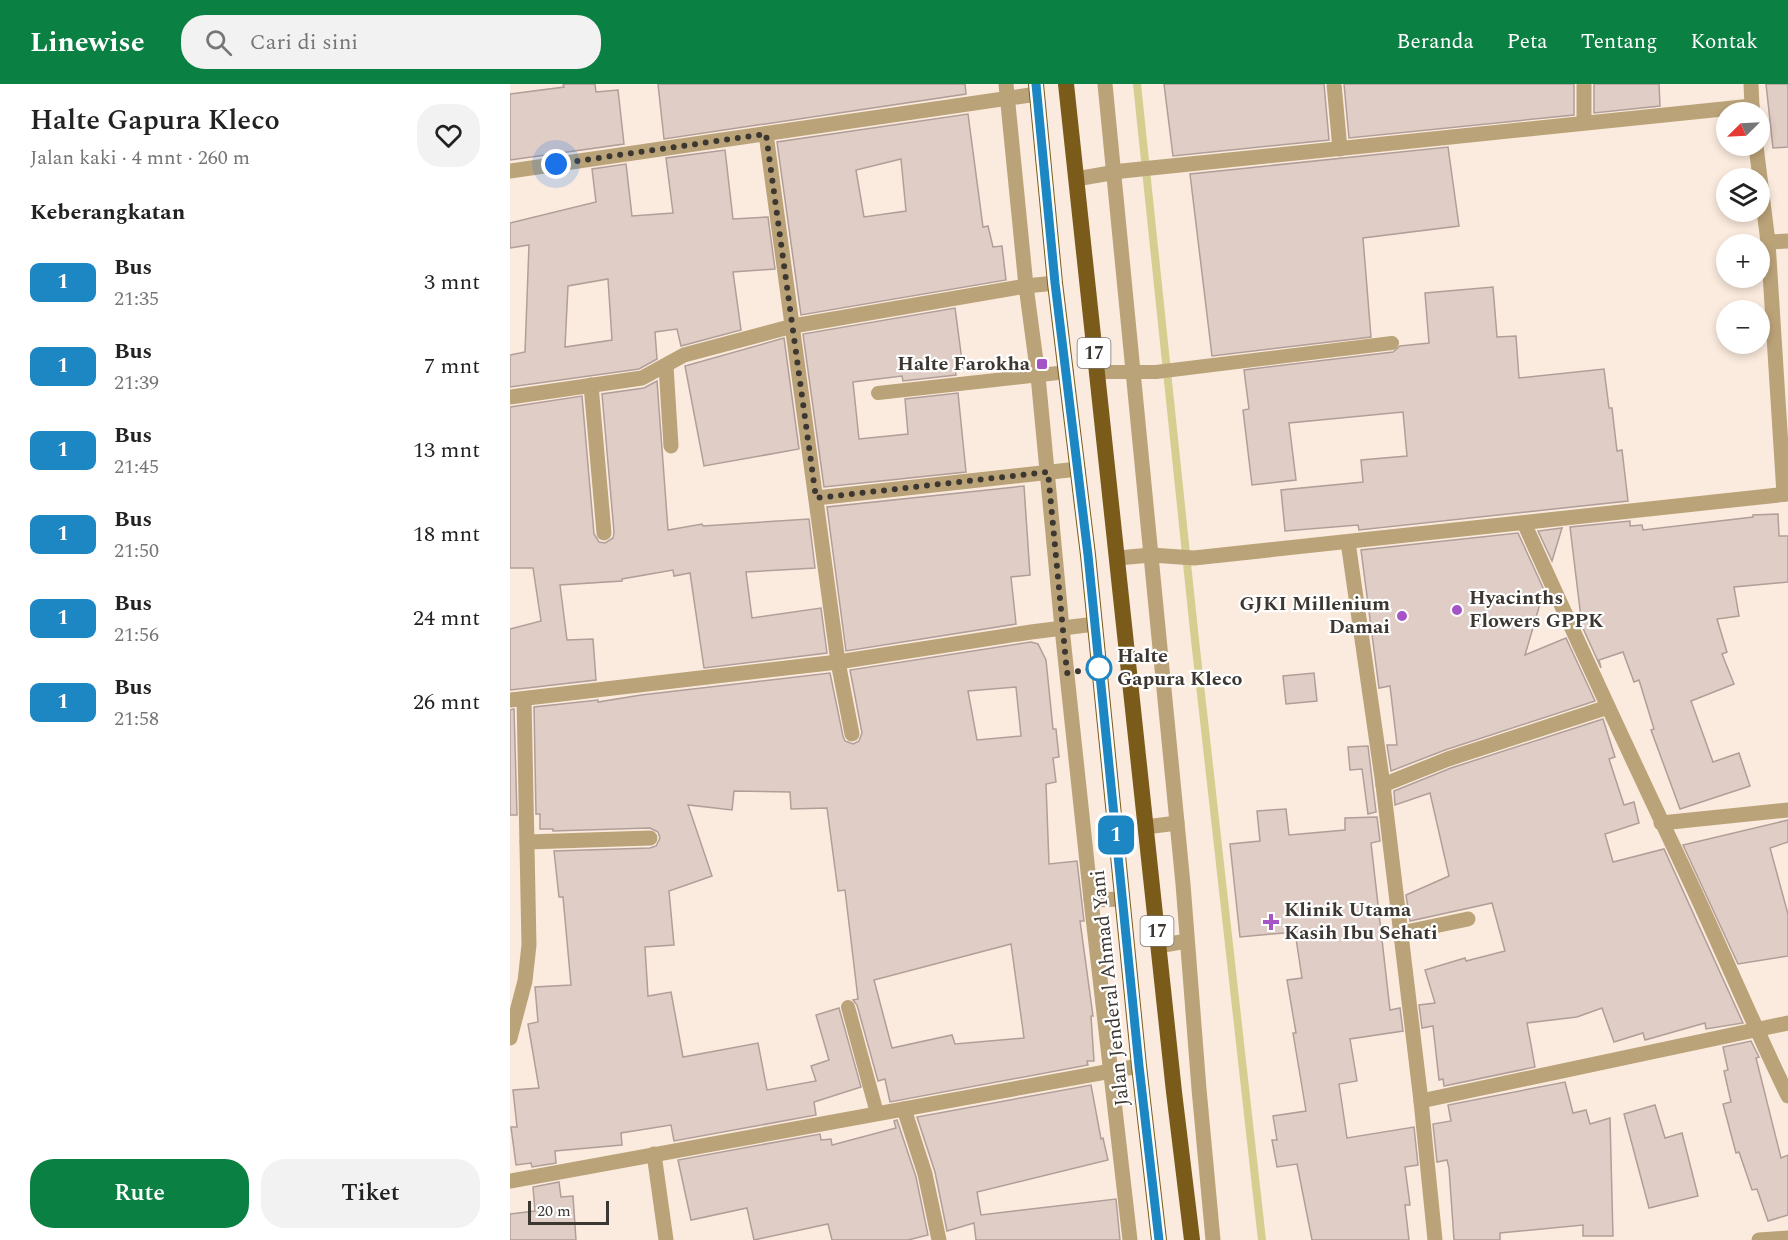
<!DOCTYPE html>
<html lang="id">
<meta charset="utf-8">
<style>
body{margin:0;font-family:Spectral,serif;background:#f2f2f2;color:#222;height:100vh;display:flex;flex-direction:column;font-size:22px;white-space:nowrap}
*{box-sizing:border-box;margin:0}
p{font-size:20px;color:#767676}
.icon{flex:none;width:33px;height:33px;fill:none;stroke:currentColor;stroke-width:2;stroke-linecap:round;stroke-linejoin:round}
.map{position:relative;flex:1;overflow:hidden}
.sheet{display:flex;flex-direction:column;background:#fff;width:510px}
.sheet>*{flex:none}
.badge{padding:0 12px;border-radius:9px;font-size:21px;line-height:39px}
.needle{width:39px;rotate:246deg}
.fabs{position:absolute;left:1206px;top:18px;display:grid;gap:12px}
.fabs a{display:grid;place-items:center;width:54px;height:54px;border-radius:50%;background:#fff;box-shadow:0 3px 9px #0003;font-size:30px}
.scale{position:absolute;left:18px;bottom:15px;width:81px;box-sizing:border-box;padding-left:6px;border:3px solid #3d3732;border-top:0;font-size:16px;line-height:21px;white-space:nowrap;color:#3d3732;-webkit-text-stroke:4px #fff;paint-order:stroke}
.you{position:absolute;width:30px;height:30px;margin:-15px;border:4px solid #fff;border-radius:50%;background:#1a73e8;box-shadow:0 0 0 9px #1a73e833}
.map>.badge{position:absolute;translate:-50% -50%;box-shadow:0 0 0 3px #fff}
h2{padding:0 30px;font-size:22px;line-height:54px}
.round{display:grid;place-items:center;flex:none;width:63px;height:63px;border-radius:24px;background:#f2f2f2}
.head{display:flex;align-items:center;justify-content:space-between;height:102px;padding:0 30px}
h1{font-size:28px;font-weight:600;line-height:45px}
.button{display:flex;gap:12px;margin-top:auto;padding:12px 30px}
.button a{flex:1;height:69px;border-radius:24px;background:#0b8043;color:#fff;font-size:24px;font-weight:600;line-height:69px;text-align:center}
.button a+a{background:#f2f2f2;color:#222}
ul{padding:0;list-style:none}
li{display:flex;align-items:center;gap:18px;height:84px;padding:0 30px}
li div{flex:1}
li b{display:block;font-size:22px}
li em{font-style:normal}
li .badge{min-width:66px;font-weight:700;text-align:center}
header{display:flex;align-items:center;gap:36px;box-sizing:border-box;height:84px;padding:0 30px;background:#0b8043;color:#fff}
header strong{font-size:28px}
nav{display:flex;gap:33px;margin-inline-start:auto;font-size:21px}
.search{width:420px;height:54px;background:#f2f2f2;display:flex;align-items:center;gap:15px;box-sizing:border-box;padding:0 21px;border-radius:24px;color:#767676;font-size:22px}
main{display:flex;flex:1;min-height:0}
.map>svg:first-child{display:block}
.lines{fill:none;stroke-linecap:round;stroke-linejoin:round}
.stream{stroke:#d5ce91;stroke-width:8}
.building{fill:#e0cdc6;stroke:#b19e98;stroke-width:1.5;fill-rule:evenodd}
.service{stroke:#bba379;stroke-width:14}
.minor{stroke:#bba379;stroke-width:15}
.trunk{stroke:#7a5b1a;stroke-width:16}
.line-casing{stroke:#fff;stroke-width:14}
.line{stroke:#1d87c4;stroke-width:9}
.walk{stroke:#3d3732;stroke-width:6;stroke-dasharray:0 10.8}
.poi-dot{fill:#a454c5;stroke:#fff;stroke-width:2}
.stop-dot{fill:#fff;stroke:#1d87c4;stroke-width:3}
.labels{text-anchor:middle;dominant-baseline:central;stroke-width:4.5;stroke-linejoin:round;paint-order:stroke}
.shield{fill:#fff;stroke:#777370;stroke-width:1.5}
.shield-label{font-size:18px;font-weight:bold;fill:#3d3732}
.poi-label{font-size:20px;font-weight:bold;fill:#3d3732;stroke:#fff;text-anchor:end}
.stop-label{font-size:20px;font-weight:bold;fill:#3d3732;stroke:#fff;text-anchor:start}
.street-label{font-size:20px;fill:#3d3732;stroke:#fff}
</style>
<header>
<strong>Linewise</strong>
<div class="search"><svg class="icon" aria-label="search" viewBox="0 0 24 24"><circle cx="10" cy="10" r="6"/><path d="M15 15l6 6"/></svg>Cari di sini</div>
<nav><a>Beranda</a><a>Peta</a><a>Tentang</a><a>Kontak</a></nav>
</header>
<main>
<section class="sheet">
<div class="head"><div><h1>Halte Gapura Kleco</h1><p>Jalan kaki · 4 mnt · 260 m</p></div><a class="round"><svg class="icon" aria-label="heart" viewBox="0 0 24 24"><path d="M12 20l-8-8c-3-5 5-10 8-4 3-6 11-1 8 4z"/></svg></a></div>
<h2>Keberangkatan</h2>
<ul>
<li><span class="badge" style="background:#1d87c4;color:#fff">1</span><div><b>Bus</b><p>21:35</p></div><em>3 mnt</em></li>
<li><span class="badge" style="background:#1d87c4;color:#fff">1</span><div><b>Bus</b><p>21:39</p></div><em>7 mnt</em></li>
<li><span class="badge" style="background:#1d87c4;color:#fff">1</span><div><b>Bus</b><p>21:45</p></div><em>13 mnt</em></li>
<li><span class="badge" style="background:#1d87c4;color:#fff">1</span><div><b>Bus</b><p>21:50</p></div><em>18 mnt</em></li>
<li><span class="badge" style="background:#1d87c4;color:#fff">1</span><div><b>Bus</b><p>21:56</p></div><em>24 mnt</em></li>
<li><span class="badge" style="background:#1d87c4;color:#fff">1</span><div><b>Bus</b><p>21:58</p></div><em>26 mnt</em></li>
</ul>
<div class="button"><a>Rute</a><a>Tiket</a></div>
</section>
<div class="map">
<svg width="1278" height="1156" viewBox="0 0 1278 1156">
<rect width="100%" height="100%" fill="#fbebde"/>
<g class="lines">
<polyline class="stream" points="627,0 685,556 752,1156"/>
</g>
<g class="building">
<polygon points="53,0 85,0 86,8 108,6 114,60 0,76 0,10 54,3"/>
<polygon points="148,0 455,0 456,10 154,55"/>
<polygon points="654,0 814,0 819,56 663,72"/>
<polygon points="834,0 1064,0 1064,31 839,54"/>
<polygon points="1084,0 1149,0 1150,22 1084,29"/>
<polygon points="1256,0 1278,0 1278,63 1263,64"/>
<path d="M458 30 473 143 478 142 483 163 492 162 496 196 291 231 267 58ZM391 75 396 127 354 133 346 86Z"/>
<polygon points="938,63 949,142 853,154 861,253 702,272 680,90"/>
<path d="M215 66 223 135 258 133 265 185 223 188 231 246 171 262 167 245 145 248 147 275 129 285 0 303V271L15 268 19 161 0 164V139L86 118 82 85 116 80 122 132 163 129 156 74ZM98 195 102 256 55 263 58 202Z"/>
<polygon points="983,203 987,253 1006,252 1009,294 1094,285 1099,324 1102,324 1107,367 1112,366 1118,417 849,446 848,441 775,447 771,406 853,398 851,376 897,372 893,328 779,339 786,396 742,401 733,326 739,325 734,286 883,268 890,262 919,259 915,209"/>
<polygon points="445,224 453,284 445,285 446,291 393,297 392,292 343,298 349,355 398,350 395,315 448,309 456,388 314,403 293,250"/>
<polygon points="274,254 289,365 194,382 175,282"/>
<polygon points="147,297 158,446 192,440 193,442 299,435 305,484 236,488 242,534 311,524 317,569 194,584 180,489 164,492 163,486 112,495 112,497 50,501 57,556 83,555 86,596 0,606 0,545 31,537 23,484 0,484 0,323 72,312 84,450 89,458 95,459 103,454 104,448 92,310 134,304"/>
<polygon points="514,402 520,491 501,493 506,540 336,567 317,423"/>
<polygon points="1268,430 1269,452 1278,452 1278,498 1224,503 1229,532 1207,535 1217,568 1212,570 1224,600 1181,617 1203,678 1229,669 1240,702 1170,725 1141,646 1144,645 1129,596 1124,598 1113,568 1089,576 1091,584 1072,542 1060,443 1120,437 1120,442 1132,441 1133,446 1243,433 1243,431"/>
<polygon points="1052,444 1042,477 1028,447"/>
<polygon points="1008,449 1034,506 1015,571 1056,554 1085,617 935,666 881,687 877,661 887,661 880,602 869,604 851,466"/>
<path d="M521 558 528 560 536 576 543 645H546L549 673 543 674 546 698 536 700 539 780 567 777 574 837H570L583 932H581L584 977H577L578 981 380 1018 375 995 368 997 347 921 343 916 348 915 335 806 328 807 317 724 281 725 280 708 224 707 222 726 178 721 202 792 159 807 164 861 135 863 138 912 161 908 173 973 248 959 257 1006 306 997 301 982 319 976 306 931 329 924 351 1003 304 1018 306 1031 164 1057 161 1041 111 1049 112 1061 45 1067 46 1079 22 1083 21 1079 6 1081 1 1043H7L3 1006 29 1004 18 940 28 938 25 903 61 901 53 813H49L44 767 140 764 146 762 150 754 148 748 140 744 43 747V745H30V730H26L24 623 88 616V618L131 611 320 589 333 652 335 657 343 660 349 657 352 649 340 586ZM506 603 511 652 467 656 458 607ZM501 860 514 954 445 960 442 951 382 964 364 896Z"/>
<polygon points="804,589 807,617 776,620 773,592"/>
<polygon points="4,625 7,731 0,731 0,626"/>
<polygon points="1093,635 1105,673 1099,675 1114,721 1124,718 1129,739 1095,750 1103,778 1154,765 1233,939 1196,945 1195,939 1135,956 1133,949 1104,958 1092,924 1067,933 1017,939 1025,983 934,1002 933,995 929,996 923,942 912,944 909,921 925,919 915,886 955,874 956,877 995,867 982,819 900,837 896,811 939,792 920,709 885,721 884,707 941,684"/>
<polygon points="858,662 866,728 858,730 852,685 840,686 838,663"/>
<polygon points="776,725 779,751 835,746 835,734 867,733 870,757 861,759 880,926 890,924 893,947 840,955 847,997 829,1000 837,1054 904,1043 908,1081 895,1083 900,1121 895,1121 899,1156 802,1156 787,1080 767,1083 762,1056 767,1056 763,1032 796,1027 783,949 786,949 777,896 792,894 785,848 730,853 720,760 750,757 747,727"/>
<polygon points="1278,736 1278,758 1260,764 1278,830 1278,872 1228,880 1173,761"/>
<polygon points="1241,957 1249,973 1246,974 1271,1074 1278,1071 1278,1131 1258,1137 1247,1105 1242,1106 1229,1068 1226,1069 1213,1020 1221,1018 1214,987 1218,986 1213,963"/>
<polygon points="1055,998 1063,1029 1076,1026 1080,1040 1100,1034 1103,1152 1073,1152 1073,1141 990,1149 990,1156 944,1156 939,1084 937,1076 927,1078 923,1040 941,1037 938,1021"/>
<polygon points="581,1001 591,1055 593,1054 598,1076 467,1108 471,1131 606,1115 610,1156 466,1156 464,1139 437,1147 425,1088 407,1033"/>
<polygon points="1145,1021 1155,1054 1172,1049 1188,1112 1139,1124 1114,1030"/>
<polygon points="387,1036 406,1093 418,1151 398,1156 322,1156 318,1140 244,1156 237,1124 181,1136 168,1076 310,1050 311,1056 321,1055 322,1061 386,1044 384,1037"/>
<polygon points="49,1098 51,1113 63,1112 66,1156 0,1156 0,1130 25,1127 23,1103"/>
</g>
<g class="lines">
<g class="service">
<polyline points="586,288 646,288 882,259"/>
<polyline points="368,309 557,288"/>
<polyline points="338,923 367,1029"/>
</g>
<g class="minor">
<polyline points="496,0 516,202 528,292 552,544 581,816 620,1156"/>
<polyline points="595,0 673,800 689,1005 703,1156"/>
<polyline points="824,0 830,65"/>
<polyline points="1241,0 1242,22"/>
<polyline points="1074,38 1074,0"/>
<polyline points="256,50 328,578 342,650"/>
<polyline points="1246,62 1258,158 1274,410"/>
<polyline points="0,87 527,10"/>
<polyline points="566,95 612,87 1242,22 1242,28"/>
<polyline points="1258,158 1278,157"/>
<polyline points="156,282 161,362"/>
<polyline points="81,301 94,449"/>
<polyline points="0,313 132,294 174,271 283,242 516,202 545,199"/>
<polyline points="306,414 568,385"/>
<path d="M1014 439C1067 556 1121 673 1176 789 1211 863 1242 938 1278 1012"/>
<polyline points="838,458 873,701 911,1017 925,1156"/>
<polyline points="608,474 641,471 684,474 1278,410"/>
<polyline points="0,616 328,578 521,548 585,540"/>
<polyline points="873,701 938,675 1098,623"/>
<polyline points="1151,739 1278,726"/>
<polyline points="636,743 667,739"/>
<polyline points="17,758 140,754"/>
<polyline points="581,816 612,815"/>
<polyline points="891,849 958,835"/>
<polyline points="648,862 677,857"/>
<polyline points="0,954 15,897 19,861 14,615"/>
<polyline points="911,1017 1278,939"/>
<polyline points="394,1025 415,1090 429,1156"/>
<polyline points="144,1070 156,1156"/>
<polyline points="0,1097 629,982"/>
<polyline points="1249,1156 1278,1154"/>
</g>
<g class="trunk">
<polyline points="526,0 545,199 578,471 629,982 649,1156"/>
<polyline points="556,0 664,1008 682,1156"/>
</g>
</g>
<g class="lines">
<defs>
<polyline id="line" points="526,0 545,199 578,471 629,982 649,1156"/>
</defs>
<use href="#line" class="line-casing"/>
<use href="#line" class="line"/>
<polyline class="walk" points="46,80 256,50 306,414 538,388 557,589 589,584"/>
</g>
<g class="poi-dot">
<rect x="526" y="274" width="12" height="12" rx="3"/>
<circle cx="947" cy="526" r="6"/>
<circle cx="892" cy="532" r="6"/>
<path d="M758 829h6v6h6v6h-6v6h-6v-6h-6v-6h6z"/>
</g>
<circle class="stop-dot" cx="589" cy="584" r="12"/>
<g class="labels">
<g class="shield">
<rect x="567.5" y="254" width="33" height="30" rx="4.5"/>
<rect x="630.5" y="832" width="33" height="30" rx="4.5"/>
</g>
<g class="shield-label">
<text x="584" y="269">17</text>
<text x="647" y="847">17</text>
</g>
<g class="poi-label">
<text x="520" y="280">Halte Farokha</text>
<text x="959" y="514" text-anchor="start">Hyacinths<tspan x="959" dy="23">Flowers GPPK</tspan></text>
<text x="880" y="520">GJKI Millenium<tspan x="880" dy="23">Damai</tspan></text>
<text x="774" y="826" text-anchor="start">Klinik Utama<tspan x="774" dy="23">Kasih Ibu Sehati</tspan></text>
</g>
<g class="stop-label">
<text x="607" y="572">Halte<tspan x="607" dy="23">Gapura Kleco</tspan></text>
</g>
<g class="street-label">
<text transform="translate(600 904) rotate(-96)">Jalan Jenderal Ahmad Yani</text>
</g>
</g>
</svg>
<div class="fabs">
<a><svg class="needle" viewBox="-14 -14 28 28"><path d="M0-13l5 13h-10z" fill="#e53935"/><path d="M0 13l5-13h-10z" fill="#767676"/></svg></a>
<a><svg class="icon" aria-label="layers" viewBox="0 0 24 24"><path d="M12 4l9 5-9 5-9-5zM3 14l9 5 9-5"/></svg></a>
<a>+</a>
<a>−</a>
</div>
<div class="scale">20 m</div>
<div class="you" style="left:46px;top:80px"></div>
<b class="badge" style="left:606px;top:751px;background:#1d87c4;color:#fff">1</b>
</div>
</main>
